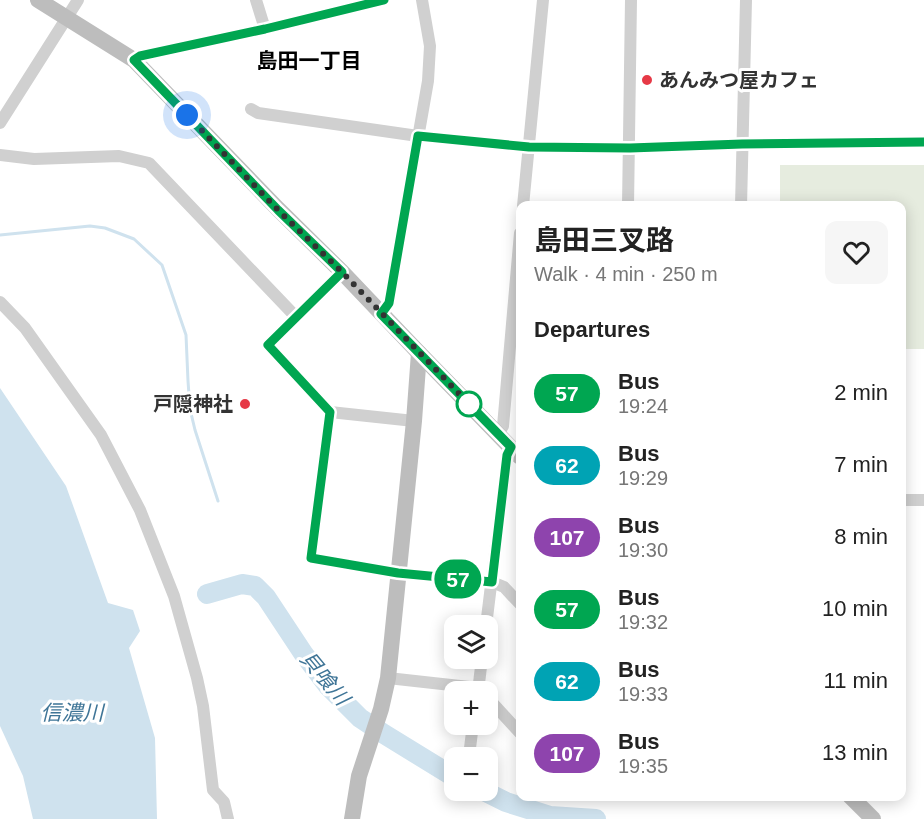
<!DOCTYPE html>
<meta charset="utf-8">
<style>
body{margin:0;font-family:Helvetica,"Noto Sans JP",sans-serif;background:#f6f6f6;color:#222;height:100vh;display:flex;flex-direction:column;font-size:22px;white-space:nowrap}
*{box-sizing:border-box;margin:0}
p{font-size:20px;color:#767676}
.icon{flex:none;width:33px;height:33px;fill:none;stroke:currentColor;stroke-width:2;stroke-linecap:round;stroke-linejoin:round}
.map{position:relative;flex:1;overflow:hidden}
.details{position:absolute;left:516px;top:201px;width:390px;height:600px;display:flex;flex-direction:column;background:#fff;border-radius:12px;box-shadow:0 3px 15px #0003}
.details>*{flex:none}
.badge{padding:0 12px;border-radius:20px;font-size:21px;line-height:39px}
.controls{position:absolute;left:444px;top:615px;display:grid;gap:12px}
.controls a{display:grid;place-items:center;width:54px;height:54px;border-radius:12px;background:#fff;box-shadow:0 3px 15px #0003;font-size:30px}
.you{position:absolute;width:30px;height:30px;margin:-15px;border:4px solid #fff;border-radius:50%;background:#1a73e8;box-shadow:0 0 0 9px #1a73e833}
.map>.badge{position:absolute;translate:-50% -50%;box-shadow:0 0 0 3px #fff}
h2{padding:0 18px;font-size:22px;line-height:54px}
.round{display:grid;place-items:center;flex:none;width:63px;height:63px;border-radius:12px;background:#f6f6f6}
.overview{display:flex;align-items:center;justify-content:space-between;height:102px;padding:0 18px}
h1{font-size:28px;font-weight:700;line-height:45px}
ul{padding:0;list-style:none}
li{display:flex;align-items:center;gap:18px;height:72px;padding:0 18px}
li div{flex:1}
li b{display:block;font-size:22px}
li em{font-style:normal}
li .badge{min-width:66px;font-weight:700;text-align:center}
.map>svg:first-child{display:block}
.green{fill:#e6ecdf}
.water{fill:#cfe2ee}
.lines{fill:none;stroke-linecap:round;stroke-linejoin:round}
.stream{stroke:#cfe2ee;stroke-width:3}
.river{stroke:#cfe2ee;stroke-width:20}
.street{stroke:#d0d0d0;stroke-width:12}
.secondary{stroke:#bdbdbd;stroke-width:16}
.line-casing{stroke:#fff;stroke-width:14}
.line{stroke:#00a651;stroke-width:9}
.walk{stroke:#333;stroke-width:6;stroke-dasharray:0 10.8}
.poi-dot{fill:#e63946;stroke:#fff;stroke-width:2}
.stop-dot{fill:#fff;stroke:#00a651;stroke-width:3}
.labels{text-anchor:middle;dominant-baseline:central;stroke-width:6;stroke-linejoin:round;paint-order:stroke}
.poi-label{font-size:20px;font-weight:bold;fill:#333;stroke:#fff;text-anchor:start}
.neighbourhood-label{font-size:21px;font-weight:bold;fill:#000;stroke:#fff}
.water-label{font-size:21px;font-style:italic;fill:#3f7597;stroke:#fff}
</style>
<div class="map">
<svg width="924" height="819" viewBox="0 0 924 819">
<rect width="100%" height="100%" fill="#fff"/>
<polygon class="green" points="780,165 924,165 924,349 902,349 902,206 780,205"/>
<polygon class="water" points="0,388 66,486 108,603 133,610 140,631 129,648 155,738 157,819 33,819 23,776 0,726"/>
<g class="lines">
<polyline class="stream" points="0,235 90,226 105,228 134,239 162,265 186,335 188,381 190,409 195,430 218,501"/>
<g class="river">
<polyline points="207,594 242,584 255,586 266,597 303,653 328,686 360,718 384,734 454,777"/>
<polyline points="482,790 506,802 550,816 596,819"/>
</g>
<g class="street">
<polyline points="256,0 265,29"/>
<polyline points="134,60 140,56 265,29 384,0"/>
<polyline points="251,109 258,113 418,136 529,147 630,148 742,144 924,142"/>
<polyline points="0,123 78,0"/>
<polyline points="0,155 34,159 119,156 149,163 296,317"/>
<polyline points="523,206 543,0"/>
<polyline points="628,206 631,0"/>
<polyline points="741,206 746,0"/>
<polyline points="342,272 268,345 330,412 414,421"/>
<polyline points="0,302 25,328 101,435 140,510 174,596 197,678 203,706 213,790 224,802 228,819"/>
<polyline points="381,314 389,303 428,81 430,46 422,0"/>
<polyline points="330,412 311,558 398,573 492,582 504,587 520,604"/>
<polyline points="498,434 503,426 520,233"/>
<polyline points="902,500 924,500"/>
<polyline points="486,626 507,455 511,447"/>
<polyline points="388,678 478,688 481,692"/>
<polyline points="478,692 482,658"/>
<polyline points="488,698 520,733"/>
<polyline points="469,756 473,724"/>
</g>
<g class="secondary">
<polyline points="38,0 134,60 278,209 342,272 419,353 520,457"/>
<polyline points="850,796 873,819"/>
<polyline points="352,819 359,776 381,709 388,678 414,421 419,353"/>
</g>
</g>
<g class="lines">
<defs>
<polyline id="line" points="384,0 265,29 140,56 134,60 278,210 342,272 268,345 330,412 311,558 398,573 492,582 507,455 511,447 381,314 389,303 418,136 529,147 630,148 742,144 924,142"/>
</defs>
<use href="#line" class="line-casing"/>
<use href="#line" class="line"/>
<polyline class="walk" points="187,115 278,210 342,272 469,404"/>
</g>
<g class="poi-dot">
<circle cx="647" cy="80" r="6"/>
<circle cx="245" cy="404" r="6"/>
</g>
<circle class="stop-dot" cx="469" cy="404" r="12"/>
<g class="labels">
<g class="poi-label">
<text x="659" y="80">あんみつ屋カフェ</text>
<text x="233" y="404" text-anchor="end">戸隠神社</text>
</g>
<g class="neighbourhood-label">
<text x="309" y="60">島田一丁目</text>
</g>
<g class="water-label">
<text transform="translate(325 678) rotate(50)">貝喰川</text>
<text x="72" y="712">信濃川</text>
</g>
</g>
</svg>
<div class="controls">
<a><svg class="icon" aria-label="layers" viewBox="0 0 24 24"><path d="M12 4l9 5-9 5-9-5zM3 14l9 5 9-5"/></svg></a>
<a>+</a>
<a>−</a>
</div>
<div class="you" style="left:187px;top:115px"></div>
<b class="badge" style="left:458px;top:579px;background:#00a651;color:#fff">57</b>
<section class="details">
<div class="overview"><div><h1>島田三叉路</h1><p>Walk · 4 min · 250 m</p></div><a class="round"><svg class="icon" aria-label="heart" viewBox="0 0 24 24"><path d="M12 20l-8-8c-3-5 5-10 8-4 3-6 11-1 8 4z"/></svg></a></div>
<h2>Departures</h2>
<ul>
<li><span class="badge" style="background:#00a651;color:#fff">57</span><div><b>Bus</b><p>19:24</p></div><em>2 min</em></li>
<li><span class="badge" style="background:#00a3b4;color:#fff">62</span><div><b>Bus</b><p>19:29</p></div><em>7 min</em></li>
<li><span class="badge" style="background:#8e44ad;color:#fff">107</span><div><b>Bus</b><p>19:30</p></div><em>8 min</em></li>
<li><span class="badge" style="background:#00a651;color:#fff">57</span><div><b>Bus</b><p>19:32</p></div><em>10 min</em></li>
<li><span class="badge" style="background:#00a3b4;color:#fff">62</span><div><b>Bus</b><p>19:33</p></div><em>11 min</em></li>
<li><span class="badge" style="background:#8e44ad;color:#fff">107</span><div><b>Bus</b><p>19:35</p></div><em>13 min</em></li>
</ul>
</section>
</div>
